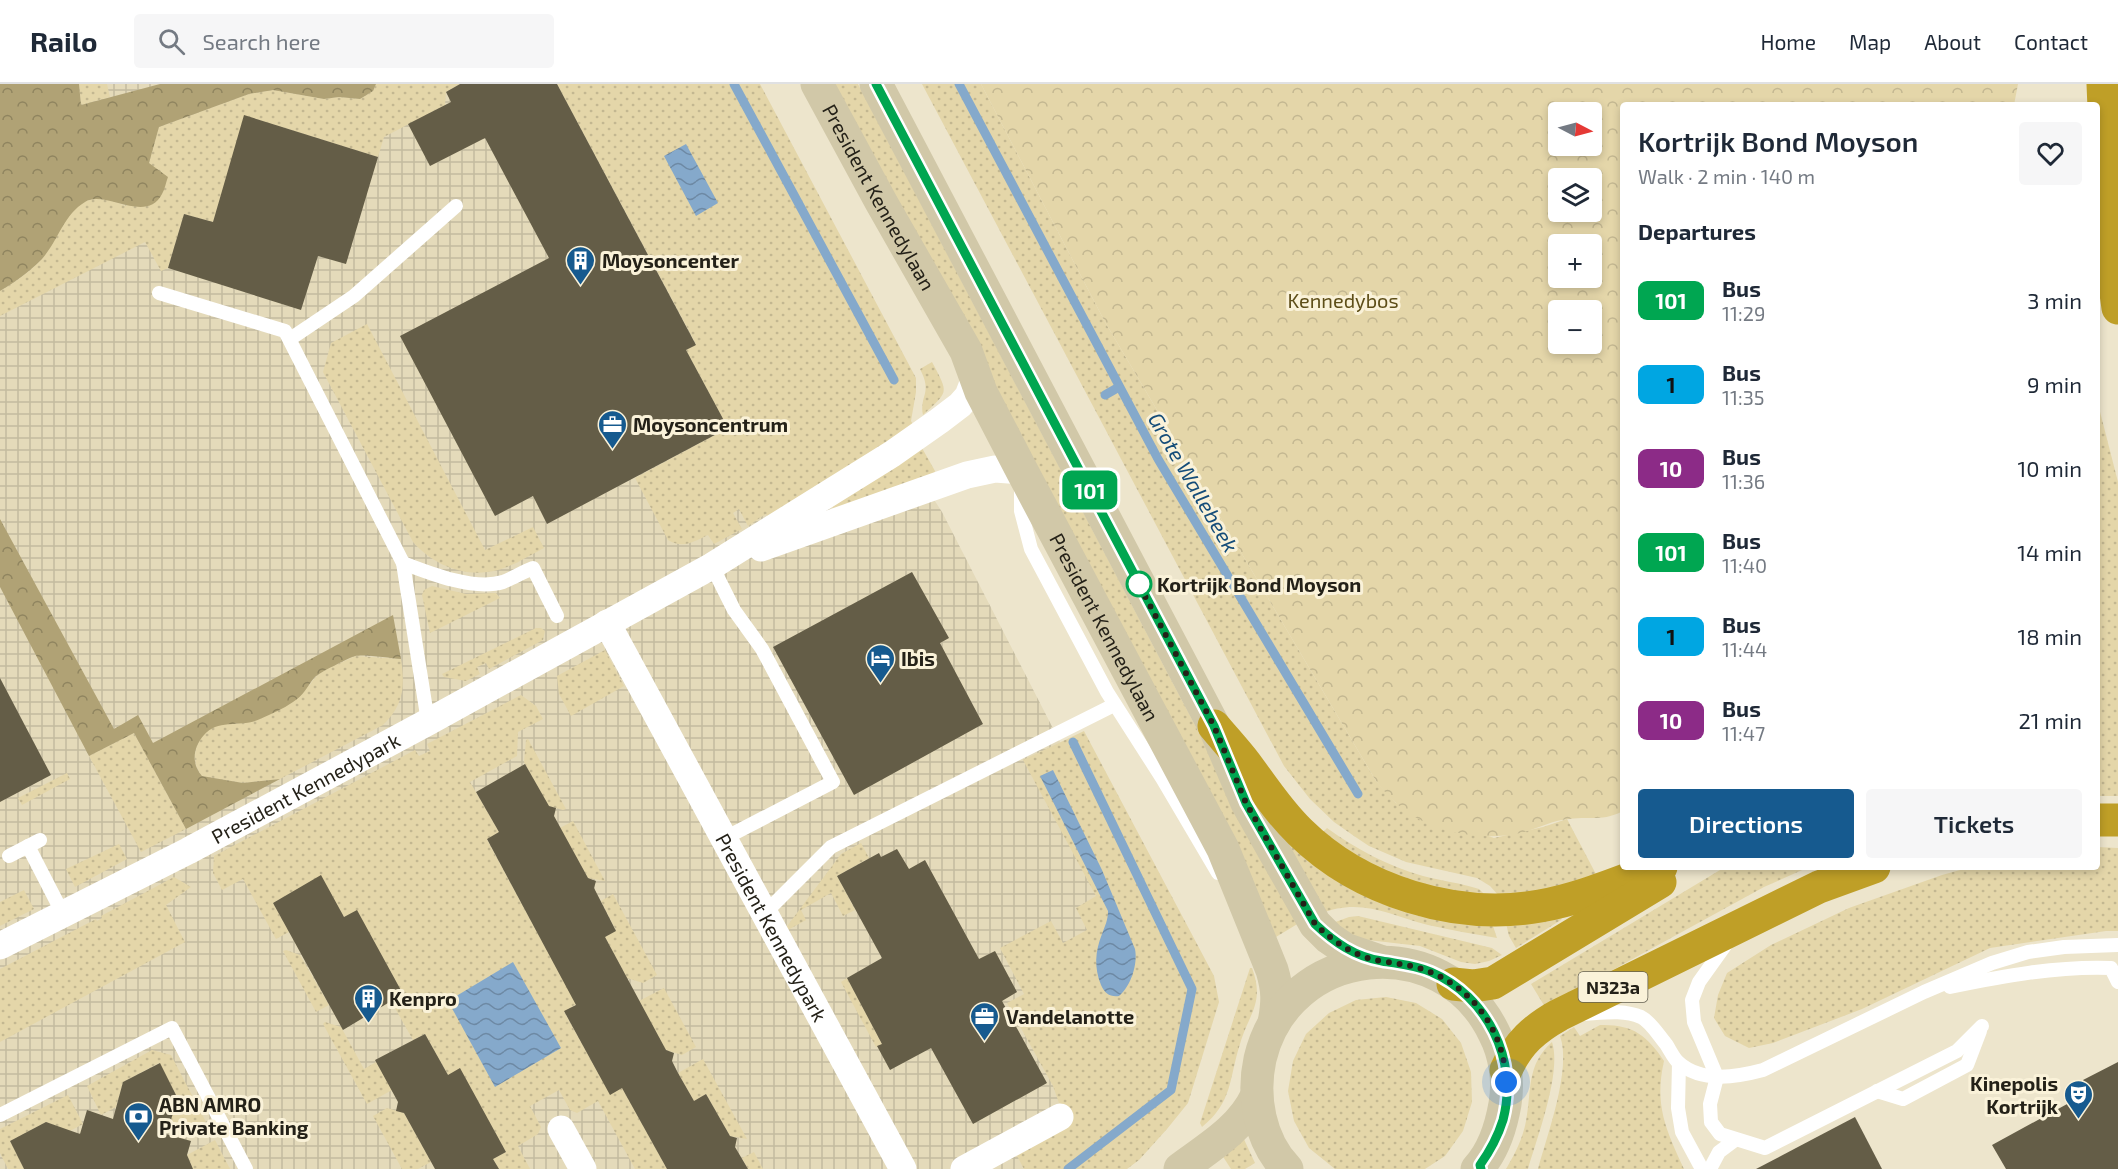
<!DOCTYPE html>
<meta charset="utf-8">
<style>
body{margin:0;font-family:"Exo 2",sans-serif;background:#f6f6f7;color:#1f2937;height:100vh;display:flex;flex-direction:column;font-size:22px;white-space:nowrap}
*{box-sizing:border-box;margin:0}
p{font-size:20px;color:#747a83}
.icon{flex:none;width:33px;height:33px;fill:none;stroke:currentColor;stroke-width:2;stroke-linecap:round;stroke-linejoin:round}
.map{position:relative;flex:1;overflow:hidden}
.details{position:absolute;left:1620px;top:18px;width:480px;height:768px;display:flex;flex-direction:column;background:#fff;border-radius:6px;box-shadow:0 3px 9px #0003}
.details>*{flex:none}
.badge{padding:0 12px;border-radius:9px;font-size:21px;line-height:39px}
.needle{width:39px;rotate:96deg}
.buttons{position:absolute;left:1548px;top:18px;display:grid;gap:12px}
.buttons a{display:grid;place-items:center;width:54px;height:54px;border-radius:6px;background:#fff;box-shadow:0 3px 9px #0003;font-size:30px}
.you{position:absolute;width:30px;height:30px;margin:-15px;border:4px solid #fff;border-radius:50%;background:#1a73e8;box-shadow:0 0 0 9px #1a73e833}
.map>.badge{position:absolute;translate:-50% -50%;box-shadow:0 0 0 3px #fff}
h2{padding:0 18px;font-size:22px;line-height:54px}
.round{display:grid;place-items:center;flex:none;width:63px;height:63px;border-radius:6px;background:#f6f6f7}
.headline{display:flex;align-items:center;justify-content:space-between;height:102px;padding:0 18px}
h1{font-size:28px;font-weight:600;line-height:45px}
.button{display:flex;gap:12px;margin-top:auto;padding:12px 18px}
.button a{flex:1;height:69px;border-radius:6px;background:#165a8f;color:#fff;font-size:24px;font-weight:600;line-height:69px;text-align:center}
.button a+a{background:#f6f6f7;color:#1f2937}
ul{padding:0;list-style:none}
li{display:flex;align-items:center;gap:18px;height:84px;padding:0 18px}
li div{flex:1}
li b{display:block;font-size:22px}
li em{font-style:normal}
li .badge{min-width:66px;font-weight:700;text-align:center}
header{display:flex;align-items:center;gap:36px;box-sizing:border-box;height:84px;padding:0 30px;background:#fff;border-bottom:2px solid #e0e1e3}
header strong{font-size:28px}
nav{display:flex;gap:33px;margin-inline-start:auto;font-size:21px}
.search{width:420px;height:54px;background:#f6f6f7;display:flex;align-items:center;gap:15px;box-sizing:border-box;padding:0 21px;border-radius:6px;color:#747a83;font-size:22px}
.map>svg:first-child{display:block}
.industrial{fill:url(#industrial-grid)}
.grass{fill:url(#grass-dots)}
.forest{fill:url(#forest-crowns)}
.park{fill:url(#park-crowns);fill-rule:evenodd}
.water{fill:url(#water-waves)}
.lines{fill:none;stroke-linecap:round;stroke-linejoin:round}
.stream{stroke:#85a9cb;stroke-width:9}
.building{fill:#645d47}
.service{stroke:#fff;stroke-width:14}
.minor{stroke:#fff;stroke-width:27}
.secondary{stroke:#d1c8a8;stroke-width:33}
.motorway{stroke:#bf9f27;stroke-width:33}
.line-casing{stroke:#fff;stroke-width:14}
.line{stroke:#00a651;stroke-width:9}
.walk{stroke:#242118;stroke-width:6;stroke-dasharray:0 10.8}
.stop-dot{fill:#fff;stroke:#00a651;stroke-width:3}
.labels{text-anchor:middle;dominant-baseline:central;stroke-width:6;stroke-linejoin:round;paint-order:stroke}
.shield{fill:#faf2d9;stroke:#646052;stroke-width:1.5}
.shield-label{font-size:18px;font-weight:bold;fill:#242118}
.street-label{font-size:20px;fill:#242118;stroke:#faf2d9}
.poi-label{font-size:20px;font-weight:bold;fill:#242118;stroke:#faf2d9;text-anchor:start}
.park-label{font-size:20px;fill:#5e4e18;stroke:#faf2d9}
.stop-label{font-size:20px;font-weight:bold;fill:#242118;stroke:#faf2d9;text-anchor:start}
.water-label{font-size:21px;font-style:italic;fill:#154d79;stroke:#faf2d9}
</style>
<header>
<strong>Railo</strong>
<div class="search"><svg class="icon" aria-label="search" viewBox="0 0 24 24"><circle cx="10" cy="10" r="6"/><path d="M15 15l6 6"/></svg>Search here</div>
<nav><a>Home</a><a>Map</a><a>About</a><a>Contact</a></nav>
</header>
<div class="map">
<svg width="2118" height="1085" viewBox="0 0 2118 1085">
<defs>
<pattern id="industrial-grid" width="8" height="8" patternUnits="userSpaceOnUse" patternTransform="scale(1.5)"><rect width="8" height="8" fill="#e4daba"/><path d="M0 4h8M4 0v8" fill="none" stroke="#c3bb9f"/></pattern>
<pattern id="grass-dots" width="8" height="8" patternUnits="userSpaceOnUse" patternTransform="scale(1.5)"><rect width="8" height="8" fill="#e4d6a9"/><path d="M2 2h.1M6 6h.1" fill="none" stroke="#c3b791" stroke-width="1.8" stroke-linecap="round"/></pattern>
<pattern id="forest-crowns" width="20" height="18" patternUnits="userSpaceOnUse" patternTransform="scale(1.5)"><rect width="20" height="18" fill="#b0a275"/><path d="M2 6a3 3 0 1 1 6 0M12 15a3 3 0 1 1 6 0" fill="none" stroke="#8f845f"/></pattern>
<pattern id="park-crowns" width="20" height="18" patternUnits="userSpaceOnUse" patternTransform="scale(1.5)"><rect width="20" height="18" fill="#e4d6a9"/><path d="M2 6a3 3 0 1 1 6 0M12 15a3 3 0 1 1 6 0" fill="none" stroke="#c3b791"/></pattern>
<pattern id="water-waves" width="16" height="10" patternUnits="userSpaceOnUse" patternTransform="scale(1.5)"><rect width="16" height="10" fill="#85a9cb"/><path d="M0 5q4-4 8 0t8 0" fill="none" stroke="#6d89a4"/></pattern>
</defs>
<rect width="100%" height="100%" fill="#ede5cc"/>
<polygon class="industrial" points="0,0 699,0 886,341 942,428 1060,658 1182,906 1055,1085 0,1085"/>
<g class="grass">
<polygon points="79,0 107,0 110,13 81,21"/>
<path d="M376 0H460L446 8 445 21 384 53 378 73 246 32 213 138 184 130 168 184 161 187 145 158 0 232V207C14 199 30 188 41 176 55 160 68 119 90 116 103 113 115 118 126 122L149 79 159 43 249 10 273 6 324 15 339 13 360 15 373 7Z"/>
<path d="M557 0H760L916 294V308L911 337 914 342 769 435 766 430 748 442 739 425 733 429 742 445 714 460 708 451C693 458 683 465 668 456L635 394 728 344 686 266 696 260Z"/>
<polygon points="835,0 858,0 1299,839 1276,853"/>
<polygon points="922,0 981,0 1105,238 1376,697 1396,719 1494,754 1543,743 1567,735 1598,794 1580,801 1499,812 1490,802 1477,794 1406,778 1369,762 1354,752 1334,738 1310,715 1284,682"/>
<path d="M367 240 485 466 533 443 544 464C532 470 520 478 507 483 473 497 436 484 413 458L323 288 331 259Z"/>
<path d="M932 278C949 310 949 307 923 331 919 311 933 310 920 285Z"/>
<polygon points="2097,316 2118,398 2118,712 2097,712"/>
<polygon points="922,364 935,387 934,391 833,425 833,422"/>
<polygon points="432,502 466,510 496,509 500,514 430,549 422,511 424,506"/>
<polygon points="536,544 541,544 545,547 543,556 489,585 486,579 477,583 480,590 466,597 444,593 442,590"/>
<polygon points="605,566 624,602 571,632 559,610 557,592"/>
<path d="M355 572 401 575C405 602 404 621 383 641L280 695 243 699 202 692C189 677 195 653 213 643 221 639 229 640 237 640L310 601C319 584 339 581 355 572Z"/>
<polygon points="521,611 536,622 543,635 518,648 517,672 470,698 499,748 487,756 576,920 564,928 610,1010 622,1004 667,1085 635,1085 598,1017 577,1029 570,1026 559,1006 530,1022 541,1043 538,1050 518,1062 530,1085 499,1085 493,1075 506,1068 460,985 448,991 425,950 413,956 391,917 403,910 357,827 344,833 321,792 273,819 289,848 276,855 243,795 222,806 213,789 214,772 415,666 419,672 430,667 427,660"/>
<polygon points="1084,647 1214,892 1219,918 1188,1019 1167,1045 1139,1076 1127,1085 1024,1085 1016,1070 1071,1040 1059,1019 1053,1002 1007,919 1024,910 1000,864 1051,837 1063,859 1087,846 1076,824 1096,812 1023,676"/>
<polygon points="134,649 186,745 141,768 89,672"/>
<polygon points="528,655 566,725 563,726 548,722 524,678 526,656"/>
<polygon points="67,689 70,695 22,721 18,714"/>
<path d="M1250 698 1298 758 1491 836 1497 854C1474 850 1450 846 1428 841 1389 831 1360 813 1320 830Z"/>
<polygon points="573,737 605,797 588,794 560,744"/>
<path d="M1327 744C1356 765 1388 782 1423 792 1442 797 1461 799 1479 805L1483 809 1486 815 1409 801 1320 751Z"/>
<polygon points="861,759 869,774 837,792 855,826 843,832 831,809 801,826 806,836 786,847 785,845 841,770"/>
<polygon points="119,760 127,775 75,803 66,785"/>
<polygon points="2097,763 2118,764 2118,847 2106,847 1990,864 1862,925 1773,959 1749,964 1725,952 1714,934 1718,911 1727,889 1771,861 1849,824 1942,791 1971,783 2097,783"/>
<polygon points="1725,783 1809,783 1764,803 1545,923 1531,900"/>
<polygon points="174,793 191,803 166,821 185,858 0,958 0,885 96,835 97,837 102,834 101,832"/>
<polygon points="24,806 34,825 0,842 0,818"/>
<polygon points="613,810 657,891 643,899 627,894 605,853 616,846 601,817"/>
<polygon points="1563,831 1561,836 1516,864 1509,852 1505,835"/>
<polygon points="1358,832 1492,864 1502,871 1489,877 1475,880 1461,878 1420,862 1359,855 1330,840 1349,833"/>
<polygon points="286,866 300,871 329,921 316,928 283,867"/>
<path d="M1250 884H1252C1265 919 1249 929 1240 960 1229 994 1233 1018 1202 1043L1200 1039Z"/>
<polygon points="847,894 882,960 876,963 841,898"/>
<polygon points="664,904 696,963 682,971 666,966 639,917"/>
<polygon points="1386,913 1416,919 1442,935 1461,959 1471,988 1472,1018 1463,1047 1445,1072 1425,1085 1335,1085 1309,1064 1294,1037 1288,1007 1293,977 1306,950 1329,929 1356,916"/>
<polygon points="325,938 341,943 364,985 376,978 392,1006 367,1020 323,940"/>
<path d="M1600 941C1632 940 1647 951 1664 977 1654 1021 1666 1046 1684 1085H1538C1547 1051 1572 985 1560 952L1574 943 1580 952Z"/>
<path d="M1552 958C1562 988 1537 1054 1528 1085H1506C1515 1070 1523 1054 1526 1037 1532 1006 1526 981 1552 958Z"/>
<polygon points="152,966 171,971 206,1038 176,1053 169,1039 178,1015 159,979 123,998 116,1023 101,1031 87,1002"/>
<polygon points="703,975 747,1055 730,1052 706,1010 694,1017 678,989"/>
<polygon points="68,1011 83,1040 70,1047 46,1038 10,1057 24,1085 8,1085 0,1069 0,1045"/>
<polygon points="387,1024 404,1029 431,1078 418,1085 402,1085 373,1032"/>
<polygon points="1242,1051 1255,1079 1245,1085 1231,1085 1220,1068"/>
<polygon points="215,1056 230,1085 193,1085 187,1071"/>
<polygon points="754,1068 763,1085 748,1085 742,1074"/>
</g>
<g class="forest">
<path d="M0 0H79L81 21 160 0H376L373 7 360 15 339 13 324 15 273 6 249 10 159 43 149 79 168 93C166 98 165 105 162 110 146 141 105 105 85 118 63 131 58 158 41 176 29 188 14 199 0 207Z"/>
<path d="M0 435 114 645 138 631 153 659 393 531 401 575C389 574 365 570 355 572 349 574 318 589 314 594 307 603 303 612 293 618 283 625 271 630 260 635 242 644 218 634 204 651 193 663 191 680 202 692L243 699 280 695 186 745 134 649 89 672 0 503Z"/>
</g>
<path class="park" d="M981 0H2018L2014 21H1623V727C1602 738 1591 732 1569 735 1553 736 1537 745 1520 749 1480 758 1426 748 1395 718 1388 712 1382 704 1376 697L1105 238ZM1558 28H1592V62H1558ZM1558 94H1592V128H1558ZM1558 160H1592V194H1558ZM1558 226H1592V260H1558Z"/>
<g class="water">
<polygon points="686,60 718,119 696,132 664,72"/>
<path d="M1053 686 1102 786 1135 865C1138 880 1131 902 1119 912 1110 913 1105 910 1101 901 1094 883 1095 868 1102 850 1105 842 1108 836 1108 827L1040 692Z"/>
<polygon points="513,878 561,964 495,1003 448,917"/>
</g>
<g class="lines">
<g class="stream">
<polyline points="734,0 894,296"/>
<polyline points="959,0 1158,375 1358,710"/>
<polyline points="1105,311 1119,303"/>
<polyline points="1068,1085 1171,1006 1192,905 1073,658"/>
</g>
</g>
<g class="building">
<polygon points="460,0 557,0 696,261 686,266 728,344 547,440 533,412 495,432 400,252 549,174 485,54 430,82 408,40 451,18 446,8"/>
<polygon points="244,31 378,73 346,180 318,172 301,226 168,184 184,130 213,138"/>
<polygon points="912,488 949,554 940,559 983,640 854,711 773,563"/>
<polygon points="0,594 51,691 0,718"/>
<polygon points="525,680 549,722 556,724 554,732 588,794 596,797 594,804 616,847 605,853 666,966 674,969 672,977 678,989 694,1017 706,1010 730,1052 737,1054 735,1063 748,1085 667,1085 622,1004 610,1011 564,927 576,921 487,755 499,748 476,708"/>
<polygon points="897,765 909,785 925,776 979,875 995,867 1017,908 1002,917 1047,999 973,1040 931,964 890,986 877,962 882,960 847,894 882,874 837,792 879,769 881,773"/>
<polygon points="321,791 344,833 357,826 403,910 343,946 273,819"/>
<polygon points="425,950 448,991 460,984 506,1068 493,1075 499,1085 435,1085 404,1029 396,1027 398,1018 375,976"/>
<polygon points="2118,978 2118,1085 2006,1085 1992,1061 2089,1008 2083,996"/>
<polygon points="160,979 178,1015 166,1050 191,1057 187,1071 193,1085 24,1085 10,1057 46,1038 80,1050 87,1026 113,1035 123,998"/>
<polygon points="1855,1033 1882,1085 1756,1085 1815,1054"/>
</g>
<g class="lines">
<g class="service">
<polyline points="159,209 285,247 403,479 428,638"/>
<polyline points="290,255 354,212 456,122"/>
<polyline points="1021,404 1021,427 1031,465 1107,608 1162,694 1218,789"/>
<path d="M403 479C429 489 474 507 503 498 513 494 523 488 533 484L557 532"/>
<polyline points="712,482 734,526 762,565 833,698 723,755"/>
<polyline points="28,762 63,830"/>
<polyline points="9,772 40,756"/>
<polyline points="764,830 831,763 1114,621"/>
<polyline points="1729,856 1699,898 1692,916 1694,938 1717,993 1710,1020 1711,1038 1720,1050 1765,1064 1957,967 1982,942"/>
<path d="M1950 903C2003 892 2057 882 2111 884L2118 898"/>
<path d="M1582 930C1601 929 1623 925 1641 933 1651 938 1659 952 1666 960 1670 966 1674 975 1679 979 1702 999 1737 993 1763 986L1924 908 1992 879 2028 868 2064 863 2118 861"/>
<polyline points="1679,979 1678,1024 1682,1048 1702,1085"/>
<polyline points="1877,1007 1903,1015 1967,981 1980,947"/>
<polyline points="0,1031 172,944 246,1085"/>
<polyline points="1710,1085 1719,1068 1735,1056"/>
</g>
<g class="minor">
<polyline points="761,464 967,391 995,385 1022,387"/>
<path id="s1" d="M607 539 903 1085"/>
<path id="s2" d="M0 862 188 767 428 638 712 482 892 370 939 337 960 321 968 312 975 294"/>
<polyline points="561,1045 583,1085"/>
<polyline points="964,1085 1060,1033"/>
</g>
<g class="secondary">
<path id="s3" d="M817 0 881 118 966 267 981 308 1022 387 1223 765 1272 886C1278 906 1278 918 1274 939"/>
<polyline points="876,0 1214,642 1247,719 1315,840 1329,854 1345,865 1380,877"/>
<path d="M1180 1085C1208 1064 1241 1045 1256 1013"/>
<path d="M1287 1085C1259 1056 1252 1012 1260 975 1287 860 1443 843 1494 949 1505 970 1509 996 1505 1020 1501 1043 1493 1068 1477 1085"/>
</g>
<g class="motorway">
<polyline points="2103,0 2110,165 2118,224"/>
<path d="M1214 642C1224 654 1236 667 1246 680 1263 703 1279 728 1300 748 1360 807 1456 837 1540 822 1581 815 1621 797 1661 783"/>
<polyline points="2097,736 2118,736"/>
<polyline points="1453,900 1473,902 1493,899 1660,798"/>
<path d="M1506 986C1518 959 1534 945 1559 931L1819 803 1874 783"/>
</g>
</g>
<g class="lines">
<defs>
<path id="line" d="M876 0 1214 642 1246 719 1315 840C1334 858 1355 873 1382 877 1399 880 1415 881 1431 888 1487 912 1519 976 1503 1036 1498 1052 1490 1067 1480 1081L1481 1085"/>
</defs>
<use href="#line" class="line-casing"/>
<use href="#line" class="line"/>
<path class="walk" d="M1139 500 1137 497 1214 642 1246 719 1315 840C1334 858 1355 873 1381 877 1398 880 1414 881 1430 888 1475 906 1505 950 1506 998"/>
</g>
<defs>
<symbol id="building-pin" viewBox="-11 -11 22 30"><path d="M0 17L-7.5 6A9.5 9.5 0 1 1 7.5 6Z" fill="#165a8f" stroke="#faf2d9"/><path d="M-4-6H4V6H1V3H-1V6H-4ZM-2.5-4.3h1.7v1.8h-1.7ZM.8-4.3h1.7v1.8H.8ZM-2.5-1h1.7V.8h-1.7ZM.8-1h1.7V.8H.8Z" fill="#fff"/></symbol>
<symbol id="office-pin" viewBox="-11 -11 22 30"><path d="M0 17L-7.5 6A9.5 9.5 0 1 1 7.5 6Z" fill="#165a8f" stroke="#faf2d9"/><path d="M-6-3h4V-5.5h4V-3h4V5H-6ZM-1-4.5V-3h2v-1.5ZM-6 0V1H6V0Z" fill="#fff"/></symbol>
<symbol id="hotel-pin" viewBox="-11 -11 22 30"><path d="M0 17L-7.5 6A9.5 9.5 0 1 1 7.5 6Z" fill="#165a8f" stroke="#faf2d9"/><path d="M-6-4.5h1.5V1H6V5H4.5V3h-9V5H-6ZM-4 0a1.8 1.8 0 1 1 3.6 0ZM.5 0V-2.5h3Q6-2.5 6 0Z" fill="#fff"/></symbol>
<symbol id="theatre-pin" viewBox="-11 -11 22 30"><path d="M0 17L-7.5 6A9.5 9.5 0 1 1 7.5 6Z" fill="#165a8f" stroke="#faf2d9"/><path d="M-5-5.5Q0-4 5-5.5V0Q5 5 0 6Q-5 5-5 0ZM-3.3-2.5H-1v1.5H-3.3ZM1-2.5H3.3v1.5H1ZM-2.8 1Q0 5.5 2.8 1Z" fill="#fff"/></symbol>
<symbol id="bank-pin" viewBox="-11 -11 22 30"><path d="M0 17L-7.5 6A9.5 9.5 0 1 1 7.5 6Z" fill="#165a8f" stroke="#faf2d9"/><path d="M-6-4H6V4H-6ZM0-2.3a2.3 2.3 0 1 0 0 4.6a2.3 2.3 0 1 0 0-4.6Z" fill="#fff"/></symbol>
</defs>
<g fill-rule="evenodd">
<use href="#building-pin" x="564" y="160" width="33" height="45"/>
<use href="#office-pin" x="596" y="324" width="33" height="45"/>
<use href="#hotel-pin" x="864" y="558" width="33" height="45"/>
<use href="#building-pin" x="352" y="898" width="33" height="45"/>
<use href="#office-pin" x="968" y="916" width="33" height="45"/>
<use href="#theatre-pin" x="2062" y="994" width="33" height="45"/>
<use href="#bank-pin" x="122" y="1016" width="33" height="45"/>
</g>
<circle class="stop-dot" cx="1139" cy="500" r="12"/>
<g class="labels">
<rect class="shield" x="1578.5" y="888" width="69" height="30" rx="4.5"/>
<g class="shield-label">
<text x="1613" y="903">N323a</text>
</g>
<g class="street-label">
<text stroke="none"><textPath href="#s3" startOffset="129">President Kennedylaan</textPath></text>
<text stroke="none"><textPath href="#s3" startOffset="615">President Kennedylaan</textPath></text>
<text stroke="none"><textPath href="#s2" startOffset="344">President Kennedypark</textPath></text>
<text stroke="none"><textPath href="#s1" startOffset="346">President Kennedypark</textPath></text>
</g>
<g class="poi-label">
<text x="602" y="176">Moysoncenter</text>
<text x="633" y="340">Moysoncentrum</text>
<text x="901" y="574">Ibis</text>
<text x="389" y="914">Kenpro</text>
<text x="1006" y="932">Vandelanotte</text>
<text x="2058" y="999" text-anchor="end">Kinepolis<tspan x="2058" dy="23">Kortrijk</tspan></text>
<text x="159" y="1020">ABN AMRO<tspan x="159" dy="23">Private Banking</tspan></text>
</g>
<g class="park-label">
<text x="1343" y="216">Kennedybos</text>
</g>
<g class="stop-label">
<text x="1157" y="500">Kortrijk Bond Moyson</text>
</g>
<g class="water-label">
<text transform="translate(1194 398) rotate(60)">Grote Wallebeek</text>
</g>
</g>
</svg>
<div class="buttons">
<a><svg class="needle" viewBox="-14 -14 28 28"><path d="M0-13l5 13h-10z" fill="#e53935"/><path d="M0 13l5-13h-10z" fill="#747a83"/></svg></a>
<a><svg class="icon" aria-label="layers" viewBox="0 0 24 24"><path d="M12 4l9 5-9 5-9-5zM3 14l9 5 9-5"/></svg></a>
<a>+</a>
<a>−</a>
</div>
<div class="you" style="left:1506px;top:998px"></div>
<b class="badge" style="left:1090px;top:406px;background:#00a651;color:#fff">101</b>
<section class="details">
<div class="headline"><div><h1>Kortrijk Bond Moyson</h1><p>Walk · 2 min · 140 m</p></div><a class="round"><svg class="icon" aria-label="heart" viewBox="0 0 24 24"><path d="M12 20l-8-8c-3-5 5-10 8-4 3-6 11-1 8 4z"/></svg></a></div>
<h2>Departures</h2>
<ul>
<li><span class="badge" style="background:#00a651;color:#fff">101</span><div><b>Bus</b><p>11:29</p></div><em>3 min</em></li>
<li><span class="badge" style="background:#00a6e2;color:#111">1</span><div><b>Bus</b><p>11:35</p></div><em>9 min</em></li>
<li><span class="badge" style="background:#8c2b87;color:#fff">10</span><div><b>Bus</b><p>11:36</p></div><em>10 min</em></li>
<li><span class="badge" style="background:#00a651;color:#fff">101</span><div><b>Bus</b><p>11:40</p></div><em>14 min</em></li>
<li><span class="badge" style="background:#00a6e2;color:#111">1</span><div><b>Bus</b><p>11:44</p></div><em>18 min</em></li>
<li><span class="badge" style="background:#8c2b87;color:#fff">10</span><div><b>Bus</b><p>11:47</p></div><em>21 min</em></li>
</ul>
<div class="button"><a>Directions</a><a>Tickets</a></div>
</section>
</div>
